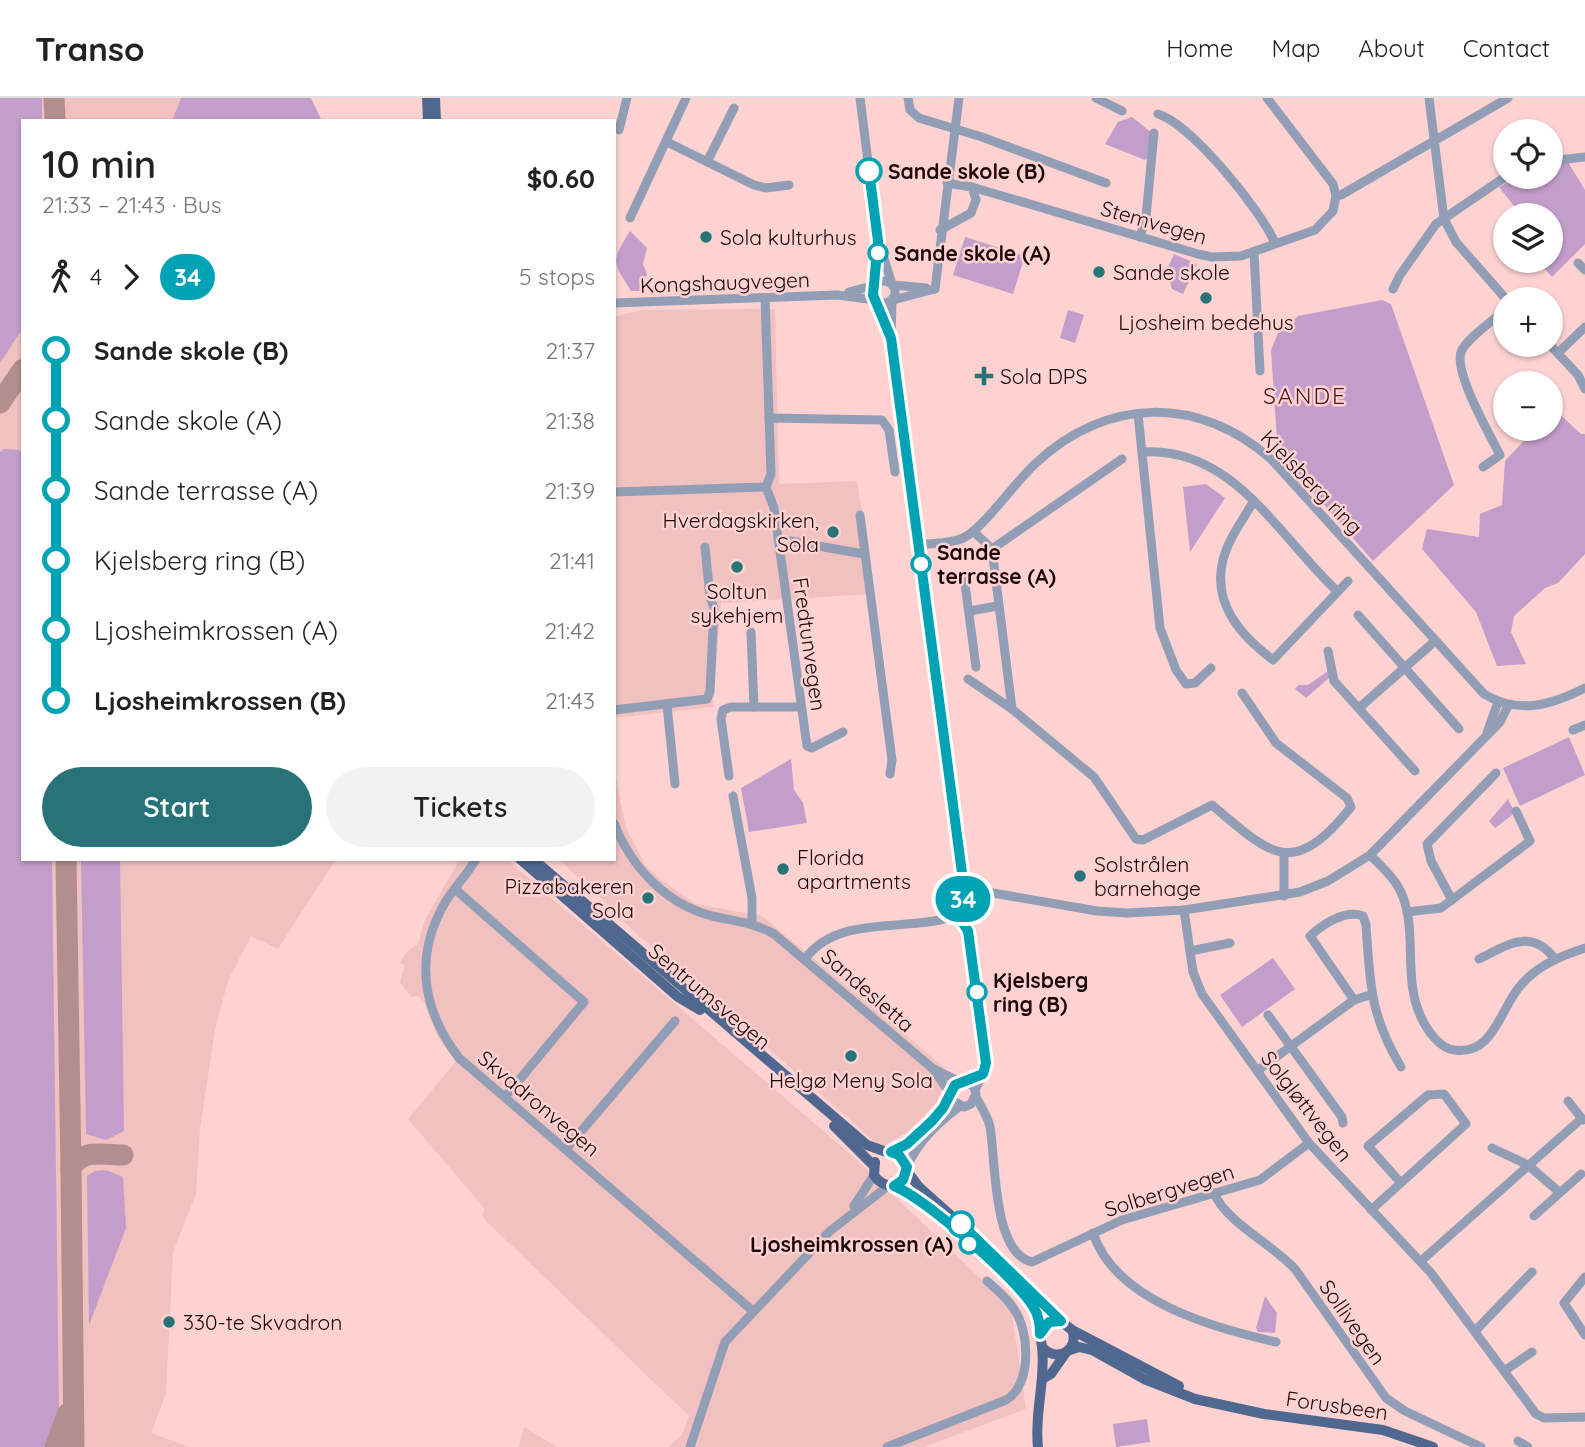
<!DOCTYPE html>
<meta charset="utf-8">
<style>
body{margin:0;font-family:Quicksand,sans-serif;background:#f2f2f2;color:#222;height:100vh;display:flex;flex-direction:column;font-size:26px;white-space:nowrap}
*{box-sizing:border-box;margin:0}
p{font-size:23px;color:#767676}
.icon{flex:none;width:38px;height:38px;fill:none;stroke:currentColor;stroke-width:2;stroke-linecap:round;stroke-linejoin:round}
.map{position:relative;flex:1;overflow:hidden}
.sheet{position:absolute;left:21px;top:21px;width:595px;height:742px;display:flex;flex-direction:column;background:#fff;border-radius:0px;box-shadow:0 2px 5px #0004}
.sheet>*{flex:none}
.badge{padding:0 14px;border-radius:23px;font-size:24px;line-height:46px}
.tools{position:absolute;left:1493px;top:21px;display:grid;gap:14px}
.tools a{display:grid;place-items:center;width:70px;height:70px;border-radius:50%;background:#fff;box-shadow:0 2px 5px #0004;font-size:35px}
.map>.badge{position:absolute;translate:-50% -50%;box-shadow:0 0 0 4px #fff}
.legs{display:flex;align-items:center;gap:10px;height:77px;padding:0 21px;font-size:23px}
.legs p{margin-inline-start:auto}
.headline{display:flex;align-items:center;justify-content:space-between;height:119px;padding:0 21px}
h1{font-size:38px;font-weight:600;line-height:52px}
.cta{display:flex;gap:14px;margin-top:auto;padding:14px 21px}
.cta a{flex:1;height:80px;border-radius:42px;background:#287377;color:#fff;font-size:28px;font-weight:600;line-height:80px;text-align:center}
.cta a+a{background:#f2f2f2;color:#222}
ul{padding:0 21px;list-style:none}
li{display:flex;align-items:center;gap:24px;height:70px;font-size:26px}
li i{display:grid;place-items:center;width:10px;height:100%;margin:0 9px;background:currentColor}
li i::after{content:'';width:18px;height:18px;margin:-9px;border:5px solid;border-radius:50%;background:#fff}
li p{margin-inline-start:auto}
li:first-child i{background:linear-gradient(#0000 50%,currentColor 0)}
li:last-child i{background:linear-gradient(currentColor 50%,#0000 0)}
header{display:flex;align-items:center;gap:42px;box-sizing:border-box;height:98px;padding:0 35px;background:#fff;border-bottom:2px solid #e0e0e0}
header strong{font-size:33px}
nav{display:flex;gap:38px;margin-inline-start:auto;font-size:24px}
.map>svg:first-child{display:block}
.built{fill:#f0c1bf}
.green{fill:#c39eca}
.lines{fill:none;stroke-linecap:round;stroke-linejoin:round}
.taxiway{stroke:#b38e8e;stroke-width:21}
.minor{stroke:#919eb5;stroke-width:9}
.major{stroke:#50688f;stroke-width:10}
.line-1-casing{stroke:#fff;stroke-width:16}
.line-1{stroke:#00a3b4;stroke-width:10}
.stop-1-dot{fill:#fff;stroke:#00a3b4;stroke-width:3.5}
.poi-dot{fill:#287377;stroke:#fed2d1;stroke-width:2.5}
.labels{text-anchor:middle;dominant-baseline:central;stroke-width:5;stroke-linejoin:round;paint-order:stroke}
.stop-label{font-size:21px;font-weight:bold;fill:#1c0607;stroke:#fed2d1;text-anchor:start}
.street-label{font-size:21px;fill:#1c0607;stroke:#fed2d1}
.poi-label{font-size:21px;fill:#1c0607;stroke:#fed2d1;text-anchor:start}
.neighbourhood-label{font-size:23px;letter-spacing:2px;fill:#4e181b;stroke:#fed2d1}
</style>
<header>
<strong>Transo</strong>
<nav><a>Home</a><a>Map</a><a>About</a><a>Contact</a></nav>
</header>
<div class="map">
<svg width="1585" height="1349" viewBox="0 0 1585 1349">
<rect width="100%" height="100%" fill="#fed2d1"/>
<g class="built">
<polygon points="0,0 181,0 172,23 23,23 23,761 336,761 278,851 251,838 228,883 215,932 200,1031 196,1096 173,1154 166,1295 151,1335 190,1349 0,1349"/>
<polygon points="775,211 779,386 857,383 874,496 721,505 713,609 614,620 614,219 641,212"/>
<polygon points="614,671 626,730 646,768 661,782 696,806 762,818 944,969 940,1001 909,1033 881,1049 618,819 620,817 558,761 614,761"/>
<polygon points="460,761 506,761 857,1062 1011,1210 1026,1311 924,1349 668,1349 682,1337 689,1318 485,1122 482,1116 485,1111 408,1021 456,963 437,938 424,904 418,898 411,899 400,884 405,867 400,865 408,852 418,846 425,822"/>
<polygon points="524,1329 557,1349 519,1349"/>
</g>
<g class="green">
<polygon points="0,0 42,0 42,23 23,23 23,230 0,265"/>
<polygon points="181,0 311,0 322,23 172,23"/>
<polygon points="1132,19 1152,35 1149,60 1145,62 1105,46 1118,24"/>
<polygon points="1568,64 1585,92 1585,146 1552,179 1538,163 1550,163 1550,117 1521,117 1499,89 1516,79 1550,79 1551,67"/>
<path d="M630 133 647 150 643 166 647 176 640 193H631C612 163 611 164 630 133Z"/>
<polygon points="965,139 1025,158 1013,196 953,177"/>
<polygon points="1174,156 1197,166 1183,196 1172,191 1169,181 1173,172 1168,169"/>
<polygon points="1382,202 1391,206 1454,387 1373,463 1292,370 1290,357 1277,342 1271,252 1278,235 1298,218"/>
<polygon points="1068,212 1084,217 1075,245 1060,240"/>
<polygon points="1554,311 1581,336 1585,336 1585,456 1558,485 1545,490 1514,518 1511,534 1526,566 1497,568 1476,514 1422,451 1427,431 1479,439 1480,416 1502,407 1505,363 1535,331 1550,331 1551,315"/>
<polygon points="4,351 19,352 23,356 23,761 52,761 59,1311 44,1349 0,1349 0,354"/>
<polygon points="1206,386 1225,400 1190,454 1183,389"/>
<polygon points="1328,573 1329,580 1306,600 1295,591 1299,587 1308,587"/>
<polygon points="1569,639 1585,677 1520,708 1503,670"/>
<polygon points="791,661 794,692 803,705 807,725 749,734 741,690"/>
<polygon points="1508,701 1515,715 1495,730 1489,723"/>
<polygon points="81,761 120,761 124,1033 106,1042 86,1036"/>
<polygon points="1273,860 1295,891 1242,929 1220,897"/>
<polygon points="106,1072 123,1079 126,1130 89,1227 87,1078 95,1073"/>
<polygon points="1265,1198 1277,1215 1275,1235 1258,1234 1256,1230"/>
<polygon points="1147,1321 1150,1344 1116,1349 1113,1326"/>
</g>
<g class="lines">
<g class="taxiway">
<polyline points="54,0 55,23"/>
<polyline points="0,305 23,271"/>
<polyline points="66,761 71,1072"/>
<polyline points="55,1349 68,1315"/>
<path d="M74 1349 71 1072C79 1050 104 1057 123 1057"/>
</g>
<g class="minor">
<polyline points="860,0 878,143 876,186"/>
<polyline points="908,0 910,12 919,20 982,39 1106,85"/>
<polyline points="1096,0 1122,13"/>
<polyline points="1429,0 1444,121 1456,144 1506,201"/>
<path d="M1158 16C1191 26 1261 112 1275 145"/>
<polyline points="619,32 627,0"/>
<polyline points="667,44 754,87 766,90 789,87"/>
<polyline points="1550,63 1585,59"/>
<polyline points="707,64 734,10"/>
<polyline points="947,85 972,89 1198,156 1212,159 1241,158 1315,132 1333,113 1336,98 1333,86 1267,0"/>
<polyline points="1341,97 1508,0"/>
<polyline points="630,120 686,0"/>
<polyline points="940,132 971,115 976,102 972,89"/>
<polyline points="1140,139 1146,119 1154,35"/>
<polyline points="881,151 892,186"/>
<polyline points="1254,154 1260,273"/>
<polyline points="1578,165 1585,172"/>
<circle cx="884" cy="194" r="11"/>
<polyline points="893,187 926,190"/>
<polyline points="935,191 959,0"/>
<polyline points="1393,191 1400,177 1436,126 1505,79"/>
<polyline points="849,194 875,187"/>
<polyline points="765,200 771,376 766,389"/>
<polyline points="893,202 935,191"/>
<polyline points="878,203 889,235"/>
<polyline points="614,205 837,197 876,202"/>
<polyline points="1550,247 1578,277 1585,291"/>
<polyline points="1558,255 1585,229"/>
<polyline points="1138,316 1160,530 1176,572 1186,586 1195,585 1211,570"/>
<polyline points="769,320 882,322 889,332 895,374"/>
<path d="M1143 354C1233 348 1279 439 1337 493"/>
<path d="M1483 369 1500 357C1490 337 1454 275 1461 254 1465 242 1495 221 1505 212"/>
<polyline points="766,389 774,410 807,648 812,650 843,634"/>
<polyline points="614,394 766,389"/>
<path d="M1253 404C1243 422 1228 441 1223 462 1212 505 1240 537 1273 562L1348 483"/>
<polyline points="860,417 892,662 890,676"/>
<path d="M973 433 992 451 1012 611 1094 679 1136 741 1143 742 1212 707C1272 758 1293 781 1351 709L1347 700 1276 645 1242 595"/>
<polyline points="778,441 864,456"/>
<path d="M918 447C932 445 953 446 965 439 985 428 1016 383 1036 365 1106 299 1200 297 1272 362L1484 596C1519 617 1551 607 1585 590"/>
<polyline points="992,451 1122,361"/>
<polyline points="964,479 976,569"/>
<polyline points="970,513 997,508"/>
<polyline points="1358,517 1459,631"/>
<polyline points="751,534 754,609"/>
<polyline points="1328,553 1334,583 1415,673"/>
<polyline points="968,581 1012,611"/>
<polyline points="667,607 675,686"/>
<polyline points="1359,610 1435,543"/>
<polyline points="614,612 707,601 710,593 714,510 710,499 705,449"/>
<polyline points="1573,632 1585,627"/>
<polyline points="1487,635 1498,604"/>
<polyline points="729,678 721,621 723,612 731,609 801,609"/>
<polyline points="733,698 752,800 752,826"/>
<path d="M614 725C631 769 666 806 712 818 734 823 755 825 774 836L932 970 960 984"/>
<polyline points="1284,757 1284,798"/>
<path d="M1370 757C1382 769 1397 782 1403 799 1417 837 1403 881 1421 919 1427 932 1439 950 1454 952 1494 958 1500 910 1521 887 1538 867 1561 858 1585 850"/>
<path d="M476 761C466 779 451 792 442 810 414 863 424 914 459 960L753 1213"/>
<polyline points="964,790 1097,813 1127,815 1184,812 1300,794 1328,783 1370,757 1500,624 1508,608"/>
<polyline points="455,791 584,904 505,999"/>
<polyline points="1452,802 1431,763 1427,746 1496,675"/>
<polyline points="1184,812 1193,874 1202,896 1309,1045 1431,1175 1536,1316 1544,1320 1585,1319"/>
<polyline points="1407,814 1441,810 1530,743 1516,713"/>
<polyline points="957,816 968,833 986,958 984,973 975,992"/>
<polyline points="1190,853 1230,845"/>
<path d="M805 861C838 816 905 834 951 819L960 811 964 798 936 566 891 240 892 203"/>
<path d="M1479 861C1508 847 1531 829 1555 861"/>
<path d="M1354 902 1310 838C1323 826 1346 811 1363 818L1366 827C1370 886 1370 917 1401 969"/>
<polyline points="1268,917 1342,1019 1343,1025"/>
<polyline points="933,971 951,997"/>
<polyline points="1257,973 1354,902 1370,897"/>
<polyline points="965,983 974,989 976,996 971,1006 964,1009 952,1002 952,991 960,984 983,976"/>
<path d="M976 999C981 1009 988 1018 990 1029 996 1061 992 1155 1032 1164L1122 1122 1260 1082 1309 1045"/>
<polyline points="1568,1003 1583,1022"/>
<polyline points="1492,1050 1528,1067 1559,1094"/>
<polyline points="566,1051 675,923"/>
<path d="M891 1054C916 1041 937 1022 951 997"/>
<path d="M907 1069C918 1043 938 1025 960 1008"/>
<path d="M1214 1095C1226 1124 1272 1146 1295 1171L1386 1300 1405 1313 1481 1349"/>
<polyline points="854,1108 874,1077"/>
<polyline points="1371,1112 1466,1026 1444,996 1428,997 1368,1048 1401,1085"/>
<polyline points="1534,1118 1581,1076"/>
<path d="M1093 1135C1115 1203 1214 1230 1276 1244"/>
<polyline points="1421,1163 1581,1021"/>
<polyline points="1585,1179 1564,1205 1585,1237"/>
<polyline points="1476,1232 1532,1174"/>
<polyline points="1504,1273 1532,1254"/>
<polyline points="1518,1343 1528,1349"/>
<polyline points="690,1349 725,1244 830,1133 888,1088"/>
<path d="M887 1349 1006 1302C1032 1287 1030 1234 1014 1211 1007 1200 996 1191 987 1183"/>
</g>
<g class="major">
<polyline points="427,0 428,23"/>
<polyline points="435,0 436,23"/>
<polyline points="520,761 678,899 700,912"/>
<path d="M533 761 867 1047 903 1060 907 1073 919 1089 1002 1163 1047 1212 1072 1232C1080 1253 1056 1265 1042 1249L1040 1236 1049 1225 1061 1223"/>
<polyline points="834,1028 873,1067"/>
<path d="M875 1064 874 1077C882 1091 898 1086 911 1095 938 1113 1019 1183 1034 1210 1039 1219 1040 1226 1040 1236"/>
<polyline points="1072,1232 1179,1288"/>
<polyline points="1070,1252 1079,1249 1092,1252 1144,1281 1195,1301 1264,1316 1383,1332 1433,1349"/>
<polyline points="1044,1280 1051,1276 1065,1256"/>
<path d="M1038 1349C1034 1314 1046 1283 1042 1249"/>
</g>
</g>
<g class="lines">
<defs>
<path id="line-1" d="M869 73 878 143 873 197 891 240 964 790 957 816 968 833 986 965 983 976 955 987 943 1010 932 1023 907 1046 891 1054 899 1057 907 1069 903 1082 894 1088C925 1100 1017 1181 1034 1210 1039 1218 1040 1226 1040 1236L1049 1224 1061 1223 961 1126"/>
</defs>
<use href="#line-1" class="line-1-casing"/>
<use href="#line-1" class="line-1"/>
</g>
<g class="stop-1-dot">
<circle cx="869" cy="73" r="12"/>
<circle cx="878" cy="155" r="9"/>
<circle cx="921" cy="466" r="9"/>
<circle cx="977" cy="894" r="9"/>
<circle cx="961" cy="1126" r="12"/>
<circle cx="969" cy="1146" r="9"/>
</g>
<g class="poi-dot">
<circle cx="706" cy="139" r="7"/>
<circle cx="1099" cy="174" r="7"/>
<circle cx="1206" cy="200" r="7"/>
<path d="M980.5 267.5h7v7h7v7h-7v7h-7v-7h-7v-7h7z"/>
<circle cx="833" cy="434" r="7"/>
<circle cx="737" cy="469" r="7"/>
<circle cx="783" cy="771" r="7"/>
<circle cx="1080" cy="778" r="7"/>
<circle cx="648" cy="800" r="7"/>
<circle cx="851" cy="958" r="7"/>
<circle cx="169" cy="1224" r="7"/>
</g>
<g class="labels">
<g class="stop-label">
<text x="888" y="73">Sande skole (B)</text>
<text x="894" y="155">Sande skole (A)</text>
<text x="937" y="454">Sande<tspan x="937" dy="24">terrasse (A)</tspan></text>
<text x="993" y="882">Kjelsberg<tspan x="993" dy="24">ring (B)</tspan></text>
<text x="953" y="1146" text-anchor="end">Ljosheimkrossen (A)</text>
</g>
<g class="street-label">
<text transform="translate(1154 124) rotate(16)">Stemvegen</text>
<text transform="translate(725 184) rotate(-2)">Kongshaugvegen</text>
<text transform="translate(1312 384) rotate(46)">Kjelsberg ring</text>
<text transform="translate(810 546) rotate(82)">Fredtunvegen</text>
<text transform="translate(868 892) rotate(41)">Sandesletta</text>
<text transform="translate(710 898) rotate(40)">Sentrumsvegen</text>
<text transform="translate(539 1005) rotate(40)">Skvadronvegen</text>
<text transform="translate(1307 1008) rotate(52)">Solgløttvegen</text>
<text transform="translate(1169 1092) rotate(-17)">Solbergvegen</text>
<text transform="translate(1353 1224) rotate(55)">Sollivegen</text>
<text transform="translate(1337 1307) rotate(8)">Forusbeen</text>
</g>
<g class="poi-label">
<text x="720" y="139">Sola kulturhus</text>
<text x="1113" y="174">Sande skole</text>
<text x="1206" y="224" text-anchor="middle">Ljosheim bedehus</text>
<text x="1000" y="278">Sola DPS</text>
<text x="819" y="422" text-anchor="end">Hverdagskirken,<tspan x="819" dy="24">Sola</tspan></text>
<text x="737" y="493" text-anchor="middle">Soltun<tspan x="737" dy="24">sykehjem</tspan></text>
<text x="797" y="759">Florida<tspan x="797" dy="24">apartments</tspan></text>
<text x="1094" y="766">Solstrålen<tspan x="1094" dy="24">barnehage</tspan></text>
<text x="634" y="788" text-anchor="end">Pizzabakeren<tspan x="634" dy="24">Sola</tspan></text>
<text x="851" y="982" text-anchor="middle">Helgø Meny Sola</text>
<text x="183" y="1224">330-te Skvadron</text>
</g>
<g class="neighbourhood-label">
<text x="1305" y="297">SANDE</text>
</g>
</g>
</svg>
<div class="tools">
<a><svg class="icon" aria-label="locate" viewBox="0 0 24 24"><circle cx="12" cy="12" r="6"/><path d="M12 2v4M12 18v4M2 12h4M18 12h4"/></svg></a>
<a><svg class="icon" aria-label="layers" viewBox="0 0 24 24"><path d="M12 4l9 5-9 5-9-5zM3 14l9 5 9-5"/></svg></a>
<a>+</a>
<a>−</a>
</div>
<b class="badge" style="left:963px;top:801px;background:#00a3b4;color:#fff">34</b>
<section class="sheet">
<div class="headline"><div><h1>10 min</h1><p>21:33 – 21:43 · Bus</p></div><b>$0.60</b></div>
<div class="legs"><svg class="icon" aria-label="walk" viewBox="0 0 24 24"><circle cx="13" cy="4" r="2"/><path d="M13 8l-2 6 4 7M11 14l-3 7M7 12l3-4h3l4 4"/></svg>4<svg class="icon" aria-label="forward" viewBox="0 0 24 24"><path d="M9 5l7 7-7 7"/></svg><b class="badge" style="background:#00a3b4;color:#fff">34</b><p>5 stops</p></div>
<ul>
<li><i style="color:#00a3b4"></i><b>Sande skole (B)</b><p>21:37</p></li>
<li><i style="color:#00a3b4"></i><span>Sande skole (A)</span><p>21:38</p></li>
<li><i style="color:#00a3b4"></i><span>Sande terrasse (A)</span><p>21:39</p></li>
<li><i style="color:#00a3b4"></i><span>Kjelsberg ring (B)</span><p>21:41</p></li>
<li><i style="color:#00a3b4"></i><span>Ljosheimkrossen (A)</span><p>21:42</p></li>
<li><i style="color:#00a3b4"></i><b>Ljosheimkrossen (B)</b><p>21:43</p></li>
</ul>
<div class="cta"><a>Start</a><a>Tickets</a></div>
</section>
</div>
